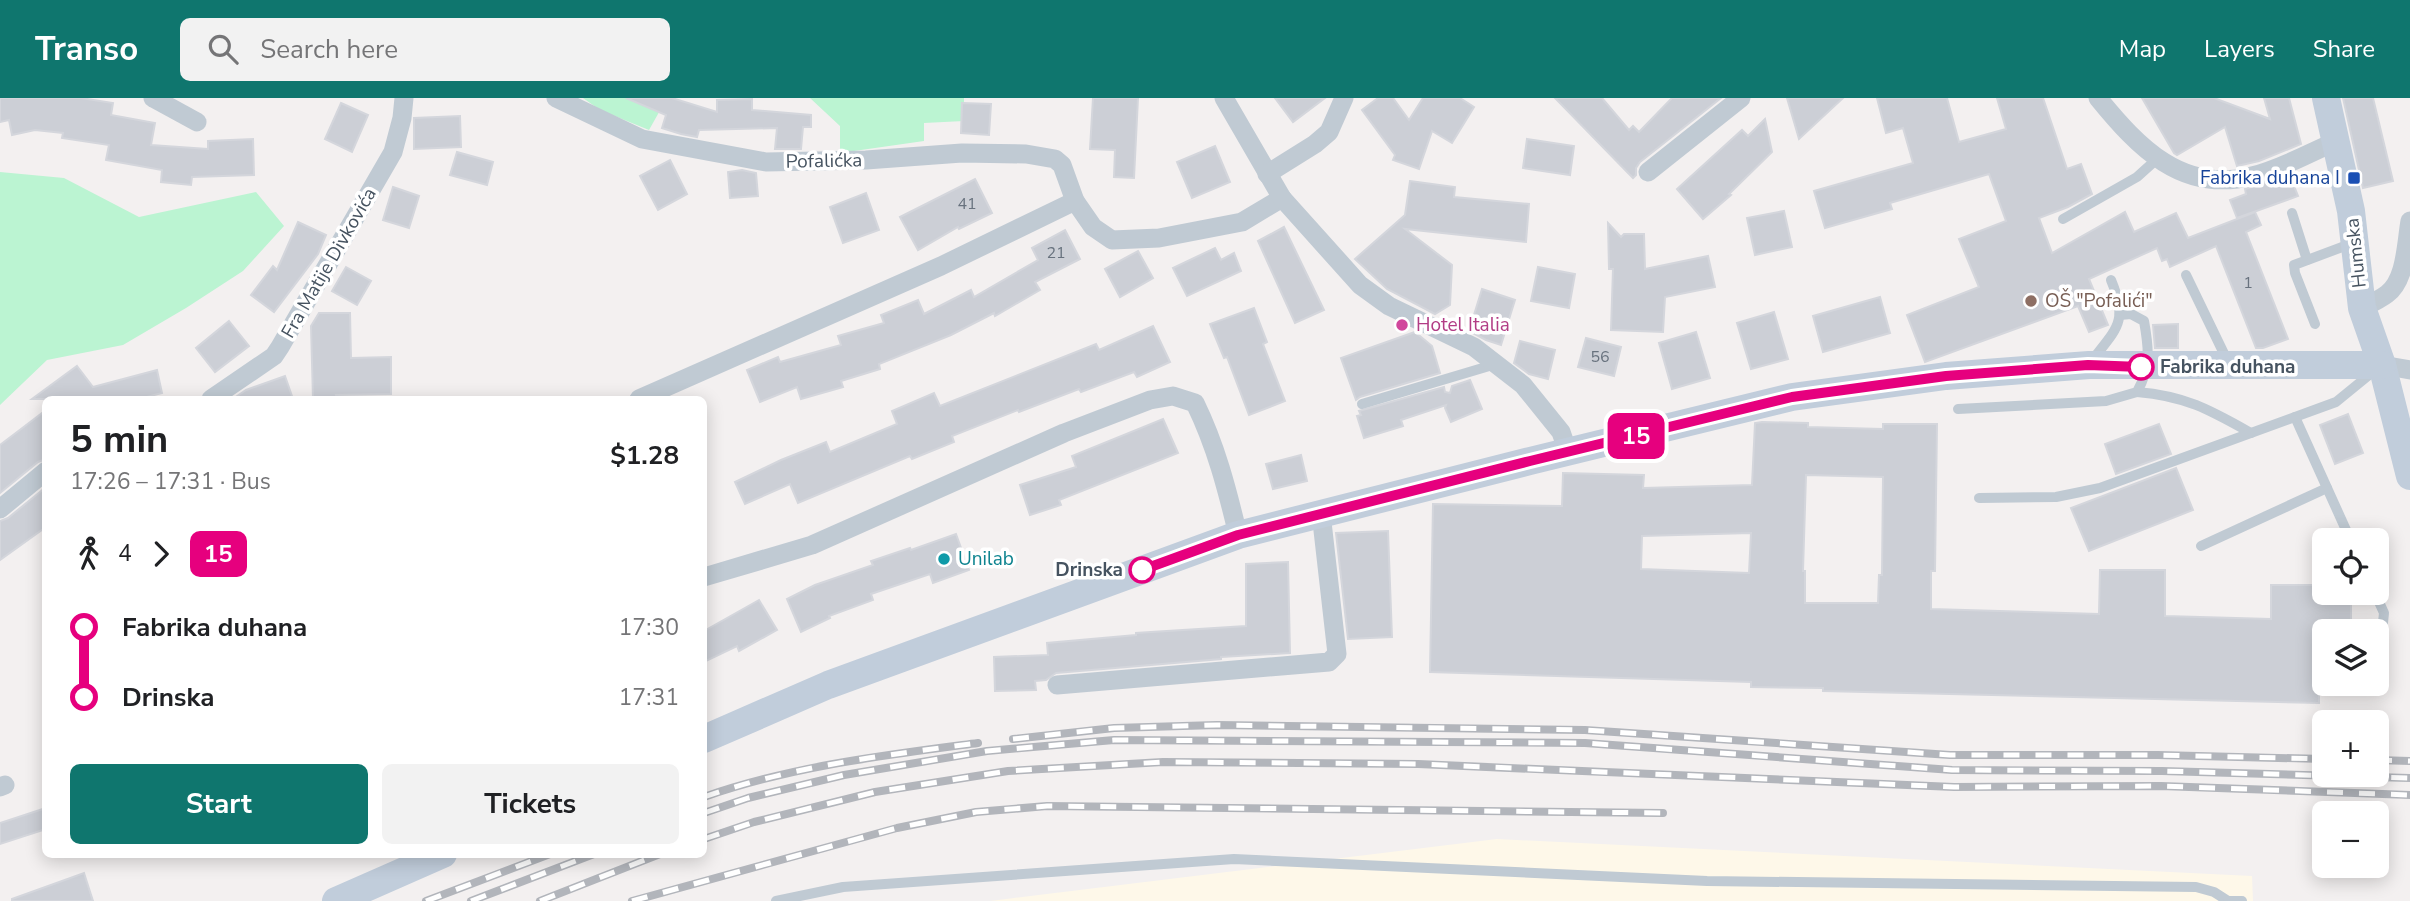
<!DOCTYPE html>
<meta charset="utf-8">
<style>
body{margin:0;font-family:"Nunito Sans",sans-serif;background:#f2f2f2;color:#202124;height:100vh;display:flex;flex-direction:column;font-size:26px;white-space:nowrap}
*{box-sizing:border-box;margin:0}
p{font-size:23px;color:#757577}
.icon{flex:none;width:38px;height:38px;fill:none;stroke:currentColor;stroke-width:2;stroke-linecap:round;stroke-linejoin:round}
.map{position:relative;flex:1;overflow:hidden}
.panel{position:absolute;left:42px;top:298px;width:665px;height:462px;display:flex;flex-direction:column;background:#fff;border-radius:10px;box-shadow:0 4px 18px #0003}
.panel>*{flex:none}
.badge{padding:0 14px;border-radius:10px;font-size:24px;line-height:46px}
.buttons{position:absolute;left:2312px;top:430px;display:grid;gap:14px}
.buttons a{display:grid;place-items:center;width:77px;height:77px;border-radius:10px;background:#fff;box-shadow:0 4px 18px #0003;font-size:35px}
.map>.badge{position:absolute;translate:-50% -50%;box-shadow:0 0 0 4px #fff}
.legs{display:flex;align-items:center;gap:10px;height:77px;padding:0 28px;font-size:23px}
.legs p{margin-inline-start:auto}
.summary{display:flex;align-items:center;justify-content:space-between;height:119px;padding:0 28px}
h1{font-size:38px;font-weight:700;line-height:52px}
.button{display:flex;gap:14px;margin-top:auto;padding:14px 28px}
.button a{flex:1;height:80px;border-radius:10px;background:#0f766e;color:#fff;font-size:28px;font-weight:700;line-height:80px;text-align:center}
.button a+a{background:#f2f2f2;color:#202124}
ul{padding:0 28px;list-style:none}
li{display:flex;align-items:center;gap:24px;height:70px;font-size:26px}
li i{display:grid;place-items:center;width:10px;height:100%;margin:0 9px;background:currentColor}
li i::after{content:'';width:18px;height:18px;margin:-9px;border:5px solid;border-radius:50%;background:#fff}
li p{margin-inline-start:auto}
li:first-child i{background:linear-gradient(#0000 50%,currentColor 0)}
li:last-child i{background:linear-gradient(currentColor 50%,#0000 0)}
header{display:flex;align-items:center;gap:42px;box-sizing:border-box;height:98px;padding:0 35px;background:#0f766e;color:#fff}
header strong{font-size:33px}
nav{display:flex;gap:38px;margin-inline-start:auto;font-size:24px}
.search{width:490px;height:63px;background:#f2f2f2;display:flex;align-items:center;gap:18px;box-sizing:border-box;padding:0 24px;border-radius:10px;color:#757577;font-size:26px}
.map>svg:first-child{display:block}
.commercial{fill:#fef8e9}
.green{fill:#bbf4d2}
.building{fill:#cccfd6;stroke:#d4d6dc;stroke-width:2;fill-rule:evenodd}
.lines{fill:none;stroke-linecap:round;stroke-linejoin:round}
.lane{stroke:#c0cad3;stroke-width:10}
.street{stroke:#c0cad3;stroke-width:19}
.secondary{stroke:#c1cddb;stroke-width:28}
.rail-casing{stroke:#b2b5bb;stroke-width:8}
.rail{stroke:#fff;stroke-width:5;stroke-dasharray:16;stroke-linecap:butt}
.line-1-casing{stroke:#fff;stroke-width:16}
.line-1{stroke:#e6007e;stroke-width:10}
.transit-dot{fill:#1a4fb4;stroke:#fff;stroke-width:2.5}
.education-dot{fill:#8d6e63;stroke:#fff;stroke-width:2.5}
.hotel-dot{fill:#d1479c;stroke:#fff;stroke-width:2.5}
.stop-1-dot{fill:#fff;stroke:#e6007e;stroke-width:3.5}
.culture-dot{fill:#0f9aa8;stroke:#fff;stroke-width:2.5}
.labels{text-anchor:middle;dominant-baseline:central;stroke-width:7;stroke-linejoin:round;paint-order:stroke}
.number-label{font-size:16px;fill:#68727e}
.street-label{font-size:19px;fill:#465360;stroke:#fff}
.transit-label{font-size:19px;fill:#164399;stroke:#fff;text-anchor:end}
.education-label{font-size:19px;fill:#785e54;stroke:#fff;text-anchor:start}
.hotel-label{font-size:19px;fill:#b23c85;stroke:#fff;text-anchor:start}
.stop-label{font-size:19px;font-weight:bold;fill:#465360;stroke:#fff;text-anchor:start}
.culture-label{font-size:19px;fill:#0d838f;stroke:#fff;text-anchor:start}
</style>
<header>
<strong>Transo</strong>
<div class="search"><svg class="icon" aria-label="search" viewBox="0 0 24 24"><circle cx="10" cy="10" r="6"/><path d="M15 15l6 6"/></svg>Search here</div>
<nav><a>Map</a><a>Layers</a><a>Share</a></nav>
</header>
<div class="map">
<svg width="2410" height="803" viewBox="0 0 2410 803">
<rect width="100%" height="100%" fill="#f3f0f0"/>
<polygon class="commercial" points="1497,741 2252,778 2253,803 990,803"/>
<g class="green">
<polygon points="583,0 667,0 649,32 600,12"/>
<polygon points="810,0 964,0 964,23 924,25 924,43 840,55 840,28"/>
<polygon points="0,74 64,80 139,119 256,94 284,128 243,173 186,210 123,247 47,262 0,307"/>
</g>
<g class="building">
<polygon points="0,0 81,0 113,5 111,17 155,25 151,47 208,51 208,43 253,41 254,77 192,79 191,87 161,84 162,72 106,62 109,47 62,40 63,35 35,32 12,37 9,22 0,24"/>
<polygon points="626,0 672,0 717,14 717,2 752,1 752,12 811,17 811,29 803,29 801,51 775,51 777,30 699,32 697,39 681,36 662,30 666,17"/>
<polygon points="1093,0 1138,0 1134,80 1114,79 1115,52 1090,51"/>
<polygon points="1275,0 1325,0 1293,24"/>
<polygon points="1378,0 1393,0 1409,22 1423,0 1460,0 1474,9 1452,45 1432,33 1419,71 1393,62 1395,57 1362,12"/>
<polygon points="1555,0 1602,0 1629,32 1633,28 1639,34 1672,0 1721,0 1640,64 1636,70 1636,77 1633,80"/>
<polygon points="1787,0 1843,0 1799,41"/>
<polygon points="1877,0 1947,0 1959,44 2006,31 1997,0 2043,0 2067,71 2081,66 2092,96 2068,109 2039,120 2052,155 2125,114 2134,134 2176,115 2188,140 2255,114 2261,127 2246,134 2288,241 2263,250 2256,250 2216,148 2170,169 2167,161 2162,163 2157,150 2089,181 2108,227 2089,234 2078,208 1925,264 1907,217 1979,189 1959,141 2006,123 1989,76 1890,105 1892,111 1825,130 1814,93 1913,65 1903,30 1886,35"/>
<polygon points="2142,0 2214,0 2270,21 2264,0 2289,0 2301,46 2259,63 2237,68 2225,29 2177,57 2174,55"/>
<polygon points="2343,0 2373,0 2393,83 2363,90"/>
<polygon points="341,5 368,17 352,54 325,41"/>
<polygon points="962,5 991,6 989,37 961,35"/>
<polygon points="460,18 461,49 414,51 414,20"/>
<polygon points="1765,21 1772,54 1729,96 1731,97 1703,121 1677,91 1742,32 1748,38"/>
<polygon points="1527,41 1574,48 1570,77 1523,70"/>
<polygon points="1215,48 1230,84 1192,100 1177,64"/>
<polygon points="457,54 493,64 487,87 450,77"/>
<polygon points="670,62 687,96 658,112 640,78"/>
<polygon points="742,72 756,75 758,98 730,100 728,74"/>
<polygon points="2290,78 2298,98 2237,120 2230,102 2246,96 2245,91"/>
<polygon points="975,81 992,115 959,131 958,129 918,152 900,119"/>
<polygon points="1410,83 1455,89 1454,99 1529,106 1526,144 1405,131 1452,167 1450,207 1435,216 1387,191 1355,161 1405,117"/>
<polygon points="393,89 419,98 409,130 383,122"/>
<polygon points="866,95 879,132 843,145 830,109"/>
<polygon points="1784,113 1792,149 1755,157 1747,120"/>
<polygon points="298,124 326,137 318,156 274,214 251,197 273,168 277,172"/>
<polygon points="1608,125 1621,139 1624,136 1644,136 1645,171 1708,158 1715,189 1665,199 1663,234 1611,232 1613,171 1609,171"/>
<polygon points="1284,129 1324,212 1295,225 1258,143"/>
<polygon points="1065,132 1080,161 1035,184 1040,192 995,218 994,215 951,237 879,266 880,271 841,283 843,289 801,301 797,289 760,304 747,272 778,259 780,264 841,247 838,238 884,225 881,217 918,202 924,216 971,192 974,199 1038,162 1032,150"/>
<polygon points="1215,150 1221,162 1234,155 1241,173 1187,198 1173,170"/>
<polygon points="1138,153 1153,180 1120,199 1105,171"/>
<polygon points="346,169 371,183 357,207 332,193"/>
<polygon points="1538,169 1575,176 1569,210 1531,203"/>
<polygon points="1482,191 1515,202 1501,247 1486,242 1469,233"/>
<polygon points="1880,199 1890,235 1823,254 1813,218"/>
<polygon points="1254,210 1267,244 1263,246 1285,303 1249,317 1227,259 1224,260 1210,226"/>
<polygon points="1774,214 1788,261 1751,271 1737,225"/>
<polygon points="319,215 350,215 351,260 391,259 391,296 336,297 337,301 313,301 311,228"/>
<polygon points="229,223 249,248 215,274 196,250"/>
<polygon points="2178,226 2178,250 2155,250 2153,227"/>
<polygon points="1153,228 1170,264 1137,279 1134,274 1081,294 1079,291 1019,314 1018,312 952,338 954,344 912,361 910,358 798,405 790,386 745,406 735,384 781,362 826,344 830,354 897,326 892,313 934,295 940,308 1096,246 1099,252"/>
<polygon points="1415,234 1432,248 1440,275 1360,299 1356,302 1341,260"/>
<polygon points="1696,234 1710,280 1672,291 1659,245"/>
<polygon points="1586,240 1621,249 1614,278 1578,269"/>
<polygon points="1520,243 1555,252 1548,281 1529,276 1514,265"/>
<polygon points="77,268 93,289 157,272 162,295 139,301 32,301"/>
<polygon points="285,278 293,301 233,301 246,292"/>
<polygon points="1470,282 1482,311 1451,324 1445,310 1446,307 1401,322 1403,328 1364,340 1357,318 1361,317 1359,313 1444,289 1445,294 1450,295 1452,288"/>
<polygon points="46,312 46,361 38,364 0,395 0,347"/>
<polygon points="2348,316 2363,355 2335,366 2320,327"/>
<polygon points="1163,321 1178,355 1059,402 1061,407 1030,417 1020,387 1076,369 1072,358"/>
<path d="M1762 324 1808 325V329L1883 331V326H1937L1935 473H1931V511L2099 516 2100 472H2165V518L2271 521V487H2324V495H2351V531H2319V605L1823 593V590L1751 589V584L1430 574 1433 406 1562 408 1563 375 1644 377 1643 390 1752 387 1755 325ZM1806 377 1883 379 1882 477H1879L1878 505H1805V473H1803ZM1751 435 1749 475 1641 471 1642 438Z"/>
<polygon points="2159,326 2171,356 2116,376 2105,346"/>
<polygon points="1301,357 1307,383 1273,391 1266,366"/>
<polygon points="2176,370 2193,412 2089,453 2071,410"/>
<polygon points="46,389 46,429 0,462 0,423 8,420"/>
<polygon points="1388,433 1392,539 1348,541 1336,435"/>
<polygon points="956,436 969,472 933,485 930,476 871,496 873,502 829,518 830,520 801,534 787,501 815,487 873,467 871,463 910,450 911,452"/>
<polygon points="1288,464 1290,555 1221,559 1221,561 1056,575 1046,582 1035,583 1036,592 995,593 994,559 1048,557 1047,545 1136,537 1136,535 1246,528 1246,466"/>
<polygon points="759,502 777,532 739,553 737,548 704,564 704,533"/>
<polygon points="46,710 46,731 0,746 0,725"/>
<polygon points="84,775 93,803 12,803 12,801"/>
</g>
<g class="lines">
<g class="lane">
<polyline points="2292,115 2307,162"/>
<polyline points="2063,121 2137,79 2157,61"/>
<polyline points="2186,177 2228,264"/>
<polyline points="2315,226 2295,175 2294,167 2353,145"/>
<path d="M2093 261C2118 229 2128 223 2111 182"/>
<path d="M2137 294C2186 298 2210 312 2251 335"/>
<polyline points="1362,306 1496,266"/>
<path d="M1958 311 2106 303 2137 294C2151 269 2149 251 2144 223L2131 216 2120 217"/>
<polyline points="2295,319 2351,443"/>
<polyline points="1979,400 2056,399 2100,390 2336,304 2374,273"/>
<polyline points="2201,448 2327,390"/>
<polyline points="2375,495 2384,515 2379,562"/>
<polyline points="776,803 843,789 1234,761 1707,783 2196,789 2214,794 2228,803"/>
<polyline points="2228,803 2242,803"/>
</g>
<g class="street">
<polyline points="153,0 197,24"/>
<polyline points="556,0 642,41 766,64 866,62 962,55 1026,56 1055,61 1062,67 1075,103 1093,129 1112,142 1159,140 1242,124 1282,100"/>
<polyline points="1224,0 1282,100 1360,187 1389,208 1474,249 1523,287 1561,334 1568,354"/>
<path d="M2098 0C2138 49 2182 96 2252 78 2281 71 2309 55 2337 43"/>
<polyline points="1648,74 1741,0"/>
<polyline points="1267,76 1315,46 1329,34 1344,0"/>
<path d="M2362 210C2370 206 2379 202 2387 196 2406 182 2406 146 2410 123"/>
<polyline points="2382,267 2410,272"/>
<polyline points="211,301 274,258 280,249 393,54 402,20 404,0"/>
<polyline points="639,301 941,168 1075,103"/>
<polyline points="0,411 46,373"/>
<path d="M704 479 812 447 1064 335 1150 302 1173 298 1195 305C1216 348 1227 391 1238 437"/>
<polyline points="1057,587 1329,564 1337,556 1321,415"/>
<polyline points="0,689 5,687"/>
</g>
<g class="secondary">
<polyline points="2326,0 2351,113 2362,210 2382,267 2410,378"/>
<polyline points="704,641 828,587 1238,437 1530,363 1792,299 1946,278 2089,267 2382,267"/>
<polyline points="336,803 443,756"/>
</g>
<defs>
<g id="rail">
<polyline points="1013,641 1114,630 1217,627 1585,632 1950,657 2158,657 2324,661"/>
<polyline points="2376,662 2410,663"/>
<path d="M704 699C792 668 886 657 978 645"/>
<polyline points="704,715 748,700 844,677 987,653 1114,642 1585,645 1952,672 2162,673 2410,680"/>
<polyline points="704,741 754,724 875,694 1008,673 1163,664 1418,666 1954,689 2161,688 2410,697"/>
<polyline points="426,803 550,756"/>
<polyline points="471,803 594,756"/>
<polyline points="540,803 660,756"/>
<polyline points="632,803 897,730 976,714 1047,708 1663,715"/>
</g>
</defs>
<use href="#rail" class="rail-casing"/>
<use href="#rail" class="rail"/>
</g>
<g class="lines">
<defs>
<polyline id="line-1" points="1142,472 1238,437 1530,363 1792,299 1946,278 2088,267 2141,269"/>
</defs>
<use href="#line-1" class="line-1-casing"/>
<use href="#line-1" class="line-1"/>
</g>
<rect class="transit-dot" x="2347" y="73" width="14" height="14" rx="3.5"/>
<circle class="education-dot" cx="2031" cy="203" r="7"/>
<circle class="hotel-dot" cx="1402" cy="227" r="7"/>
<g class="stop-1-dot">
<circle cx="2141" cy="269" r="12"/>
<circle cx="1142" cy="472" r="12"/>
</g>
<circle class="culture-dot" cx="944" cy="461" r="7"/>
<g class="labels">
<g class="number-label">
<text x="967" y="106">41</text>
<text x="1056" y="155">21</text>
<text x="2248" y="185">1</text>
<text x="1600" y="259">56</text>
</g>
<g class="street-label">
<text transform="translate(824 63) rotate(-1)">Pofalićka</text>
<text transform="translate(2356 155) rotate(-96)">Humska</text>
<text transform="translate(329 165) rotate(-60)">Fra Matije Divkovića</text>
</g>
<g class="transit-label">
<text x="2340" y="80">Fabrika duhana I</text>
</g>
<g class="education-label">
<text x="2045" y="203">OŠ "Pofalići"</text>
</g>
<g class="hotel-label">
<text x="1416" y="227">Hotel Italia</text>
</g>
<g class="stop-label">
<text x="2160" y="269">Fabrika duhana</text>
<text x="1123" y="472" text-anchor="end">Drinska</text>
</g>
<g class="culture-label">
<text x="958" y="461">Unilab</text>
</g>
</g>
</svg>
<div class="buttons">
<a><svg class="icon" aria-label="locate" viewBox="0 0 24 24"><circle cx="12" cy="12" r="6"/><path d="M12 2v4M12 18v4M2 12h4M18 12h4"/></svg></a>
<a><svg class="icon" aria-label="layers" viewBox="0 0 24 24"><path d="M12 4l9 5-9 5-9-5zM3 14l9 5 9-5"/></svg></a>
<a>+</a>
<a>−</a>
</div>
<b class="badge" style="left:1636px;top:338px;background:#e6007e;color:#fff">15</b>
<section class="panel">
<div class="summary"><div><h1>5 min</h1><p>17:26 – 17:31 · Bus</p></div><b>$1.28</b></div>
<div class="legs"><svg class="icon" aria-label="walk" viewBox="0 0 24 24"><circle cx="13" cy="4" r="2"/><path d="M13 8l-2 6 4 7M11 14l-3 7M7 12l3-4h3l4 4"/></svg>4<svg class="icon" aria-label="forward" viewBox="0 0 24 24"><path d="M9 5l7 7-7 7"/></svg><b class="badge" style="background:#e6007e;color:#fff">15</b></div>
<ul>
<li><i style="color:#e6007e"></i><b>Fabrika duhana</b><p>17:30</p></li>
<li><i style="color:#e6007e"></i><b>Drinska</b><p>17:31</p></li>
</ul>
<div class="button"><a>Start</a><a>Tickets</a></div>
</section>
</div>
